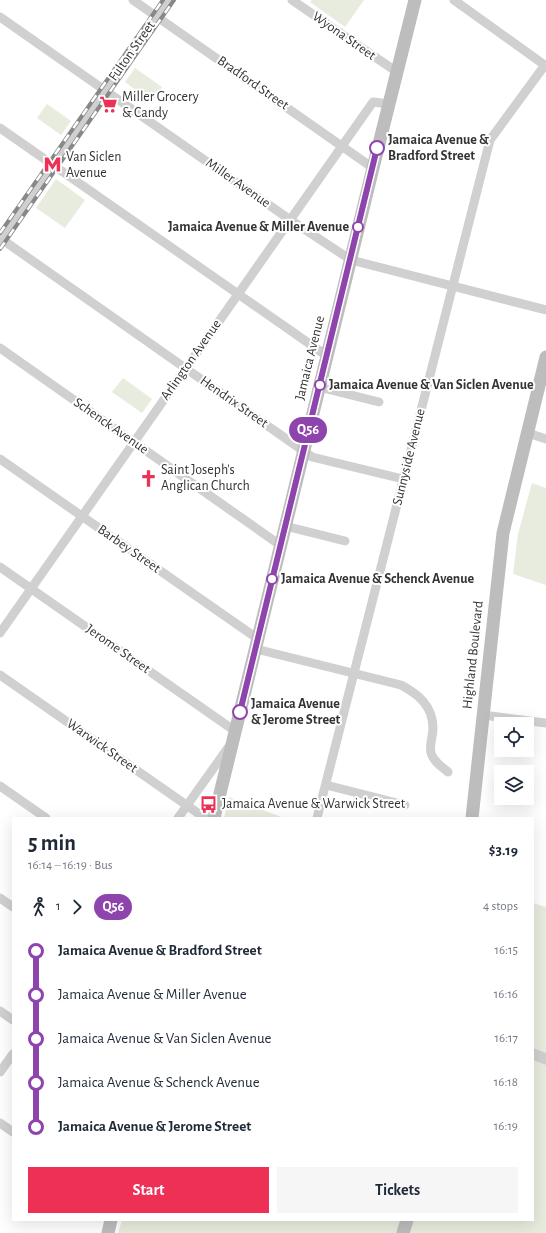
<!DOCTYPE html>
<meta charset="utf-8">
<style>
body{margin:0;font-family:"Alegreya Sans",sans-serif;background:#f6f6f7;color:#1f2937;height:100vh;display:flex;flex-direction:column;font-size:15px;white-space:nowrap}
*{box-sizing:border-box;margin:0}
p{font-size:13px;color:#747a83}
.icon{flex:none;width:22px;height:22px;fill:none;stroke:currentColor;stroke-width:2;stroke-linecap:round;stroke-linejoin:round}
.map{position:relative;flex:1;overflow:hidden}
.side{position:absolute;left:12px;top:817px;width:522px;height:404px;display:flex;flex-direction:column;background:#fff;border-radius:0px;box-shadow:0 4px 16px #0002}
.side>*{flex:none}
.badge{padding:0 8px;border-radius:13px;font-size:14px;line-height:26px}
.buttons{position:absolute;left:494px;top:717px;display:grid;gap:8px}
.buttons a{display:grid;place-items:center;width:40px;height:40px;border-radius:0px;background:#fff;box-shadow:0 4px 16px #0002;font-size:20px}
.map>.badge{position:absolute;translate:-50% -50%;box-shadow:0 0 0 2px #fff}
.legs{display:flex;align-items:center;gap:6px;height:44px;padding:0 16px;font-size:13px}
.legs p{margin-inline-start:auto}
.summary{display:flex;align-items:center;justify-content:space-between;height:68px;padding:0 16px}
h1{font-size:22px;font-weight:700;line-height:30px}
.action{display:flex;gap:8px;margin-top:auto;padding:8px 16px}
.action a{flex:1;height:46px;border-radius:0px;background:#ee3054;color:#fff;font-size:16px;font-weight:700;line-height:46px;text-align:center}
.action a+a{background:#f6f6f7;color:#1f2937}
ul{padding:0 16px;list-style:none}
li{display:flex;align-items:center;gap:14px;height:44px;font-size:15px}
li i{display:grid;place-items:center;width:6px;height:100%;margin:0 5px;background:currentColor}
li i::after{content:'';width:10px;height:10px;margin:-5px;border:3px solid;border-radius:50%;background:#fff}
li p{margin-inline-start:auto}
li:first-child i{background:linear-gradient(#0000 50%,currentColor 0)}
li:last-child i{background:linear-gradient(currentColor 50%,#0000 0)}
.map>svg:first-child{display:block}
.green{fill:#e7ecde}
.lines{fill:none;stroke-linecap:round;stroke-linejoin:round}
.minor{stroke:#d0d0d0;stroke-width:9}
.tertiary{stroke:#d0d0d0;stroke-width:11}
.secondary{stroke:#bdbdbd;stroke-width:13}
.rail-casing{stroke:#888;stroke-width:4}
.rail{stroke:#fff;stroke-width:2.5;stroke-dasharray:8;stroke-linecap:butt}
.line-1-casing{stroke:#fff;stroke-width:9}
.line-1{stroke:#8e44ad;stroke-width:6}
.stop-1-dot{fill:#fff;stroke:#8e44ad;stroke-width:2}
.labels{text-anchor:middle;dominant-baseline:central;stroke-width:4;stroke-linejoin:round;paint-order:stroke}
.street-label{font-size:14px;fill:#333;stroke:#fff}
.poi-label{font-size:14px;fill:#333;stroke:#fff;text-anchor:start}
.stop-label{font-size:14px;font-weight:bold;fill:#333;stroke:#fff;text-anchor:start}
</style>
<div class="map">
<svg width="546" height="1233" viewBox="0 0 546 1233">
<rect width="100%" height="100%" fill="#fff"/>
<g class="green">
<polygon points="312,0 364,0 345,27 310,2"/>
<polygon points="135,68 162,87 152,102 125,82"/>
<polygon points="47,104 71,121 61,135 37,118"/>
<polygon points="56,179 85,200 65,228 36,208"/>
<polygon points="123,378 152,399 142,413 112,392"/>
<polygon points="532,483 546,488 546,585 513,574 518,534"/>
<polygon points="229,797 284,818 224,818"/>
<polygon points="533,903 546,907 546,1233 118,1233 122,1220 533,1220"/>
</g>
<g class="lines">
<g class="minor">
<polyline points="133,0 373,168"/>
<polyline points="292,0 397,72"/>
<polyline points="454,0 546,66"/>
<polyline points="0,17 289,219 351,260 546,310"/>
<polyline points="0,128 327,356"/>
<polyline points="0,238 312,457 403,479"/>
<polyline points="0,348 280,545"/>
<polyline points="319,387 379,402"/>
<polyline points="528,433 546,439"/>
<polyline points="0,459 258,639"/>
<polyline points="285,526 345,541"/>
<polyline points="0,567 235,731"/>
<polyline points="0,633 373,102 389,104"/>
<path d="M256 649 401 685C418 694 433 706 433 728 433 736 429 745 431 753 433 761 442 767 448 772"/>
<polyline points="0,675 205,818"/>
<polyline points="483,715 546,723"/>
<polyline points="326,785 405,805"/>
<polyline points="0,786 46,818"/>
<polyline points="178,818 230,745"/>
<polyline points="317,818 490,140 545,65"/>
<polyline points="0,898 13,907"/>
<polyline points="0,1011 13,1020"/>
<polyline points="0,1072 13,1054"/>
<polyline points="0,1123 13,1132"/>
</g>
<g class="tertiary">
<polyline points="0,240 168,0"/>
<polyline points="533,1054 546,1059"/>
</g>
<g class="secondary">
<polyline points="214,818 373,168 415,0"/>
<polyline points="472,818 503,533 546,357"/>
<polyline points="108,1233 111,1220"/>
<polyline points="403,1233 407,1220"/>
</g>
<defs>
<g id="rail">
<polyline points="0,233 163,0"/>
<polyline points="0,249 174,0"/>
</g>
</defs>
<use href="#rail" class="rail-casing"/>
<use href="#rail" class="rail"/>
</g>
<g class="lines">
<defs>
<polyline id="line-1" points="240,712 377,148"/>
</defs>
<use href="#line-1" class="line-1-casing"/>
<use href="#line-1" class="line-1"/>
</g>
<defs>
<symbol id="supermarket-bare" viewBox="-9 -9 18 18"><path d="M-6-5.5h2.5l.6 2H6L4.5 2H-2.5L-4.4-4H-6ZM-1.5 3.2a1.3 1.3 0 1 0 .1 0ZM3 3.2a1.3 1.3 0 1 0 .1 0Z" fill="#ee3054" stroke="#fff" stroke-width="2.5" paint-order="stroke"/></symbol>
<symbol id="metro-bare" viewBox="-9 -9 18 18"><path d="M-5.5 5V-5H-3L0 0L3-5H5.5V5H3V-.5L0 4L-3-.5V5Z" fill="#ee3054" stroke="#fff" stroke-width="2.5" paint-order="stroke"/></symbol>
<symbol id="church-bare" viewBox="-9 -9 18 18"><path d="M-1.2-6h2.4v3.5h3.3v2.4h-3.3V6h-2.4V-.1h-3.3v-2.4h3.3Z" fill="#ee3054" stroke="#fff" stroke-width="2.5" paint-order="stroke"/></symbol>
<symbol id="bus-bare" viewBox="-9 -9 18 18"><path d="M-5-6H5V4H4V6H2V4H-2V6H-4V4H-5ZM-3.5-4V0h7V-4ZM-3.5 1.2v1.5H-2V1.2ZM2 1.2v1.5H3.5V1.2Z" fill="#ee3054" stroke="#fff" stroke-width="2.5" paint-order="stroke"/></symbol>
</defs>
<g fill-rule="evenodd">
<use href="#supermarket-bare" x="96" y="92" width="25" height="25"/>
<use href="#metro-bare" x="40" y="152" width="25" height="25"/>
<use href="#church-bare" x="136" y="466" width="25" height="25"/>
<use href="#bus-bare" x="196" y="792" width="25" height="25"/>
</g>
<g class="stop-1-dot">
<circle cx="377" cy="148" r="7"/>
<circle cx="358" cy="227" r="5"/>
<circle cx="320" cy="385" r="5"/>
<circle cx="272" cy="579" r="5"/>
<circle cx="240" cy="712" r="7"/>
</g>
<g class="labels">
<g class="street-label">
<text transform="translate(344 36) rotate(35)">Wyona Street</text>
<text transform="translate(132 51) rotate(-55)">Fulton Street</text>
<text transform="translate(253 83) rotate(35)">Bradford Street</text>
<text transform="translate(238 183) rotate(35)">Miller Avenue</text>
<text transform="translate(310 358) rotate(-76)">Jamaica Avenue</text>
<text transform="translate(191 360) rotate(-55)">Arlington Avenue</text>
<text transform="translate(234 402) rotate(35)">Hendrix Street</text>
<text transform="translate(111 426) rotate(35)">Schenck Avenue</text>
<text transform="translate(409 457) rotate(-76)">Sunnyside Avenue</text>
<text transform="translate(129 549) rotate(35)">Barbey Street</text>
<text transform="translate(118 649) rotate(35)">Jerome Street</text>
<text transform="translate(473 655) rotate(-84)">Highland Boulevard</text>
<text transform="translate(102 746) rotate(35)">Warwick Street</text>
</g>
<g class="poi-label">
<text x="122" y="97">Miller Grocery<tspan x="122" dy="16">&amp; Candy</tspan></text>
<text x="66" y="157">Van Siclen<tspan x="66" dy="16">Avenue</tspan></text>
<text x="161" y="470">Saint Joseph's<tspan x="161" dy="16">Anglican Church</tspan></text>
<text x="222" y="804">Jamaica Avenue &amp; Warwick Street</text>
</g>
<g class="stop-label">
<text x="388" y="140">Jamaica Avenue &amp;<tspan x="388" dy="16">Bradford Street</tspan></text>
<text x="349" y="227" text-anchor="end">Jamaica Avenue &amp; Miller Avenue</text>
<text x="329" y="385">Jamaica Avenue &amp; Van Siclen Avenue</text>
<text x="281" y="579">Jamaica Avenue &amp; Schenck Avenue</text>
<text x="251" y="704">Jamaica Avenue<tspan x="251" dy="16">&amp; Jerome Street</tspan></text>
</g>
</g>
</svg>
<div class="buttons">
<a><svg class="icon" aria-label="locate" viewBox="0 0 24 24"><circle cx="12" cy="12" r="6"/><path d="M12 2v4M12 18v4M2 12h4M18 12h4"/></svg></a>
<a><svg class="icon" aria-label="layers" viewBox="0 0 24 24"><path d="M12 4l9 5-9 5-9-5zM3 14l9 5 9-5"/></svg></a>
</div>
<b class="badge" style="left:308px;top:430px;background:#8e44ad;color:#fff">Q56</b>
<section class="side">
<div class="summary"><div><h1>5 min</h1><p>16:14 – 16:19 · Bus</p></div><b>$3.19</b></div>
<div class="legs"><svg class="icon" aria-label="walk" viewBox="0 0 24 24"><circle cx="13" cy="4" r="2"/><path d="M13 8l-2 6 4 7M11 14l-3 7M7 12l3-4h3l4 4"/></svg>1<svg class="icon" aria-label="forward" viewBox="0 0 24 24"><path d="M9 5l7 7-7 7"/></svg><b class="badge" style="background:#8e44ad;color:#fff">Q56</b><p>4 stops</p></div>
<ul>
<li><i style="color:#8e44ad"></i><b>Jamaica Avenue &amp; Bradford Street</b><p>16:15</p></li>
<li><i style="color:#8e44ad"></i><span>Jamaica Avenue &amp; Miller Avenue</span><p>16:16</p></li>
<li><i style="color:#8e44ad"></i><span>Jamaica Avenue &amp; Van Siclen Avenue</span><p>16:17</p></li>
<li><i style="color:#8e44ad"></i><span>Jamaica Avenue &amp; Schenck Avenue</span><p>16:18</p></li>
<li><i style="color:#8e44ad"></i><b>Jamaica Avenue &amp; Jerome Street</b><p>16:19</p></li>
</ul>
<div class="action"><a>Start</a><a>Tickets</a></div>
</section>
</div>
